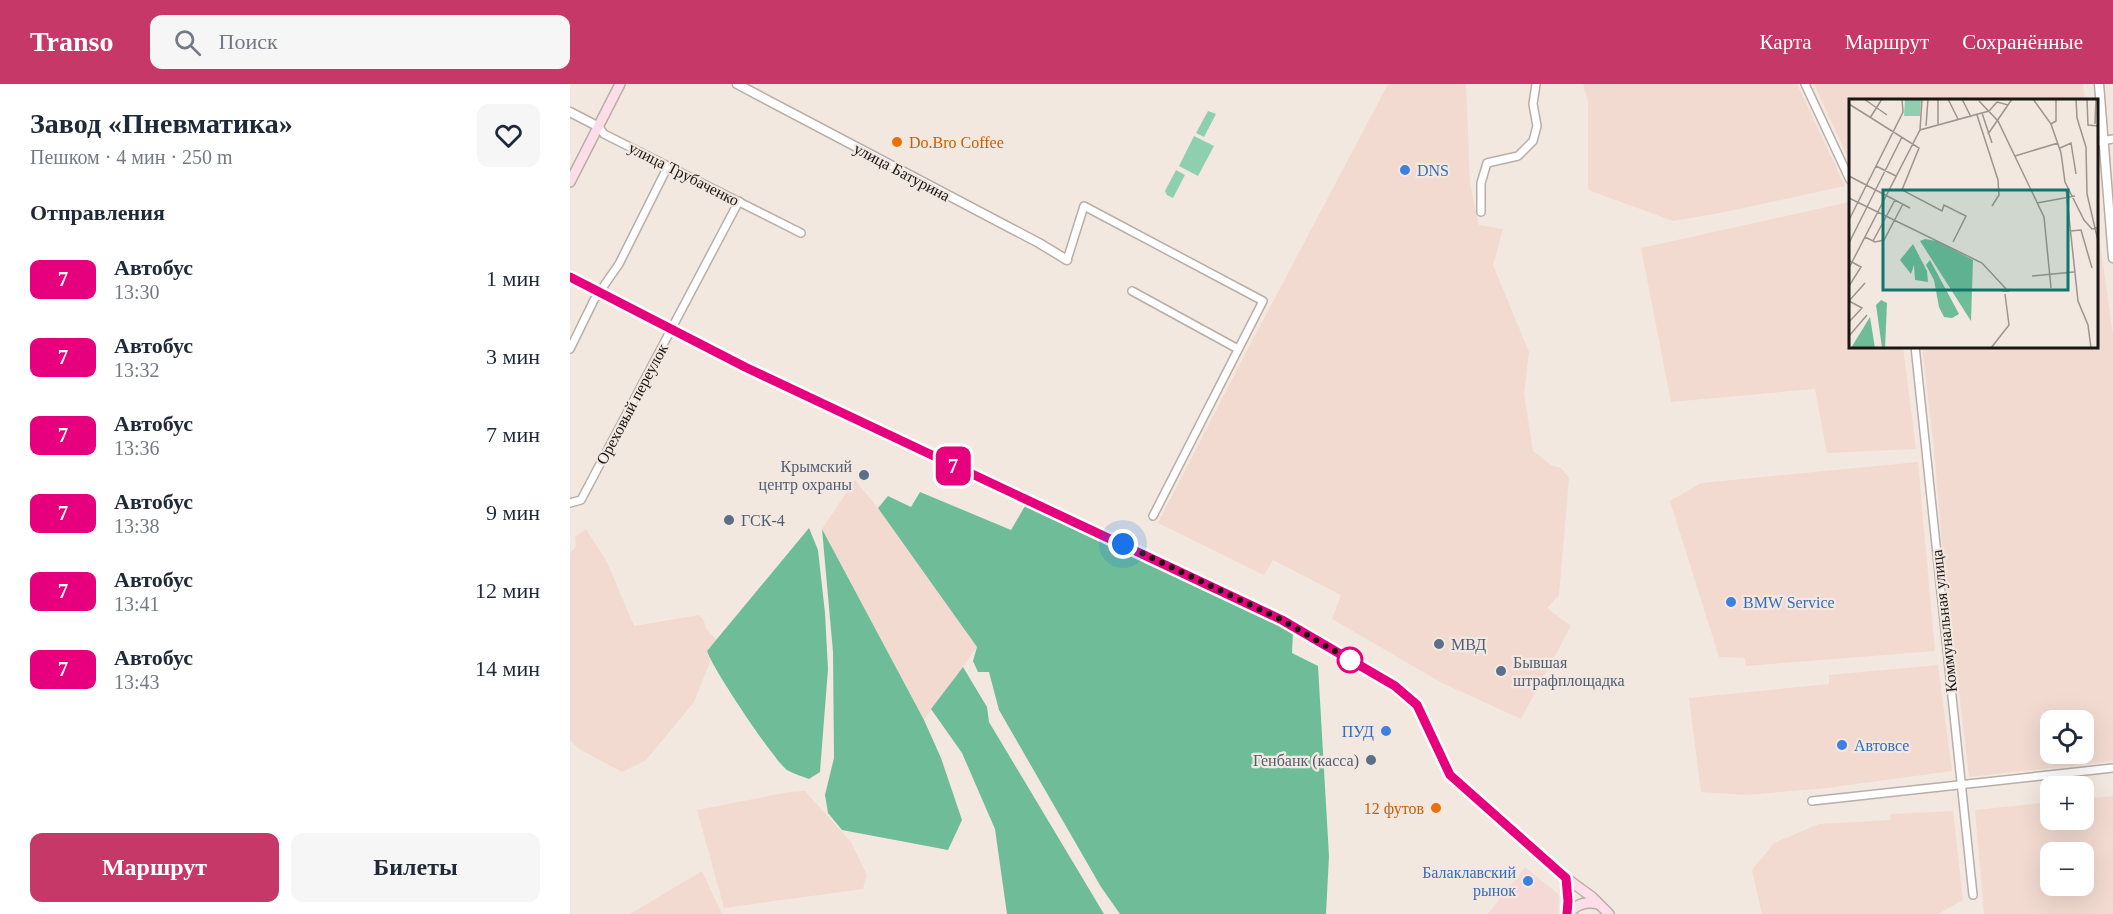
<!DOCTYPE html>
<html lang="ru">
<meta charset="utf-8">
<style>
body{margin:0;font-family:"Times New Roman",serif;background:#f6f6f7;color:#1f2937;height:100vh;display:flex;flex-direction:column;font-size:22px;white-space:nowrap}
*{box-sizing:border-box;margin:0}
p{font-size:20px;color:#747a83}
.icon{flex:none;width:33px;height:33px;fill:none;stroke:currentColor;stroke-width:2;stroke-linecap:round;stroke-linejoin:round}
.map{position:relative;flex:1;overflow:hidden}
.sheet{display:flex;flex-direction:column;background:#fff;width:570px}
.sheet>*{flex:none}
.badge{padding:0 12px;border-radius:9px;font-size:21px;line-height:39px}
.controls{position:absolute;left:1470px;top:626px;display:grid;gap:12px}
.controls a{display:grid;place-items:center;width:54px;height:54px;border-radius:12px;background:#fff;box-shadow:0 6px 24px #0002;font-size:30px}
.you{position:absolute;width:30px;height:30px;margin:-15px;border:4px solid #fff;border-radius:50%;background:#1a73e8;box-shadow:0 0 0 9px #1a73e833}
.map>.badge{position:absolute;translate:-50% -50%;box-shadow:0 0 0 3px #fff}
h2{padding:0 30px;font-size:22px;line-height:54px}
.round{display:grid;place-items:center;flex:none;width:63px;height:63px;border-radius:12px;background:#f6f6f7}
.headline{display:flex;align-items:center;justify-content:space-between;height:102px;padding:0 30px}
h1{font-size:28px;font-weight:700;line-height:45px}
.button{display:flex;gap:12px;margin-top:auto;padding:12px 30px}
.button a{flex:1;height:69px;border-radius:12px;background:#c53867;color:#fff;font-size:24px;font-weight:700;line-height:69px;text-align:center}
.button a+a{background:#f6f6f7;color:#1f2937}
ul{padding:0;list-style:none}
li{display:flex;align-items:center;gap:18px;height:78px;padding:0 30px}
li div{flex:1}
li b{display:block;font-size:22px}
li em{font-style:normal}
li .badge{min-width:66px;font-weight:700;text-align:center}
header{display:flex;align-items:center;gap:36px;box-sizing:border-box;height:84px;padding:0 30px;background:#c53867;color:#fff}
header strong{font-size:28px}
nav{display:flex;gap:33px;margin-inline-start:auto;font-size:21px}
.search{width:420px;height:54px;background:#f6f6f7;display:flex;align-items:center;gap:15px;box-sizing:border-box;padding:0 21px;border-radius:12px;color:#747a83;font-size:22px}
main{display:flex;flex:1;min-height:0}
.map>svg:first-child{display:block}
.commercial{fill:#f4d9d6}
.industrial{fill:#f2dad0;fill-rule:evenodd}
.green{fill:#8ecfaf}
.forest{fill:#6ebd98}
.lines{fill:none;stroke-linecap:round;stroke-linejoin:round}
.minor-casing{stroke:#b8aea7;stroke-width:10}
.tertiary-casing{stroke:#b8aea7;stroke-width:11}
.secondary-casing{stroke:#b8aea7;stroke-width:12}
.minor{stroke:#fff;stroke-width:7}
.tertiary{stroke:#fff;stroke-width:8}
.secondary{stroke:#fddee8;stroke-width:9}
.line-casing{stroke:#fff;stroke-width:14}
.line{stroke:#e6007e;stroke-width:9}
.walk{stroke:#1a1613;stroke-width:6;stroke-dasharray:0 10.8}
.food-dot{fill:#e8710a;stroke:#f3e8e0;stroke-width:2}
.shop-dot{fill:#3f7fe0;stroke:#f3e8e0;stroke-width:2}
.service-dot{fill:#5c6f8a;stroke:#f3e8e0;stroke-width:2}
.stop-dot{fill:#fff;stroke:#e6007e;stroke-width:3}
.labels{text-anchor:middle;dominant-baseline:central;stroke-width:4.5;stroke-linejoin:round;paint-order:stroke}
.food-label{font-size:16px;fill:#c56008;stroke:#f3e8e0;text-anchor:start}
.shop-label{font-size:16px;fill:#366cbe;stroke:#f3e8e0;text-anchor:start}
.street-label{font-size:16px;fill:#1a1613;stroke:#f3e8e0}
.service-label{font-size:16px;fill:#4e5e75;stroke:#f3e8e0;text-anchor:start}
.inset-road{fill:none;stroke:#9c948e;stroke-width:1.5}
.view{fill:#0f766e;fill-opacity:0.15;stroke:#0f766e;stroke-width:3}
.inset-edge{fill:none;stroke:#1a1613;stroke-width:3}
</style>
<header>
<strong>Transo</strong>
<div class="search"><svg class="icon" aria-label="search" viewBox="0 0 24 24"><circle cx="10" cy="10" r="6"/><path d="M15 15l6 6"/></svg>Поиск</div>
<nav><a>Карта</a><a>Маршрут</a><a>Сохранённые</a></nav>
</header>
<main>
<section class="sheet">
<div class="headline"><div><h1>Завод «Пневматика»</h1><p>Пешком · 4 мин · 250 m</p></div><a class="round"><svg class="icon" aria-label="heart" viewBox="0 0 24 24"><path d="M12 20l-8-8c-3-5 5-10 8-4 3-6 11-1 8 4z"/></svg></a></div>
<h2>Отправления</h2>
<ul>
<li><span class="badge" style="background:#e6007e;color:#fff">7</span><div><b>Автобус</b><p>13:30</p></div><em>1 мин</em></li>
<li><span class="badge" style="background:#e6007e;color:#fff">7</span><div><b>Автобус</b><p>13:32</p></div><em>3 мин</em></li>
<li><span class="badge" style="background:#e6007e;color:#fff">7</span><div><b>Автобус</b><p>13:36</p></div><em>7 мин</em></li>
<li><span class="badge" style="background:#e6007e;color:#fff">7</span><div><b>Автобус</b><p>13:38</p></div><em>9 мин</em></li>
<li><span class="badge" style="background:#e6007e;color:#fff">7</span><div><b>Автобус</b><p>13:41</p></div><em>12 мин</em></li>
<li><span class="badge" style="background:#e6007e;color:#fff">7</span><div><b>Автобус</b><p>13:43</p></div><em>14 мин</em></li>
</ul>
<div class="button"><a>Маршрут</a><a>Билеты</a></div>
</section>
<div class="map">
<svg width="1543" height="830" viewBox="0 0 1543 830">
<rect width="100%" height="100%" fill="#f3e8e0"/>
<polygon class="commercial" points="955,783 989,811 988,830 918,830"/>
<g class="industrial">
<polygon points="818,0 896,0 900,100 909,141 933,145 923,181 959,268 954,310 963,367 981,381 991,384 999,394 989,511 977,524 1001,542 951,635 872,599 762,535 771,511 703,476 694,491 588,439 671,278"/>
<polygon points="1013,0 1227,0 1275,102 1150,129 1103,137 1018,106 1018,17"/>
<polygon points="1244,0 1513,0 1515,16 1280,16 1280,78"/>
<polygon points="1279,118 1280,122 1280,262 1333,263 1346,365 1257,369 1245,305 1101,318 1071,164"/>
<path d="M1527 137 1543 251V677L1399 693 1373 471 1364 365 1352 263 1526 262ZM1480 636H1514V669H1480Z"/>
<polygon points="1348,378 1365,567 1176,582 1175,574 1149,573 1100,417 1131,399"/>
<polygon points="285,396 319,438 407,563 354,636 252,445"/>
<polygon points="16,445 37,478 64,542 129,531 134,537 136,545 147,556 137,567 140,578 124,618 76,676 52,688 11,666 0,657 0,469 6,462 5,453"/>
<polygon points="1368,581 1382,687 1257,704 1176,711 1131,708 1119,614 1259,600 1259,591"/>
<polygon points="235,707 281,758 297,791 293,805 154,824 127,726 219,708"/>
<path d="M1543 712V830H1414L1405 726 1480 718V735H1514V715ZM1480 768H1514V801H1480Z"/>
<polygon points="1383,727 1393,816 1368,830 1192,830 1182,786 1204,759 1249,740 1320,736 1321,730"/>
<polygon points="132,787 152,830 60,830"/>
</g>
<g class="green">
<polygon points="638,27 646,30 634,53 626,49"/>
<polygon points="624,52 644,62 628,92 609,82"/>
<polygon points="606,86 615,91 603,114 597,111 595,107"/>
</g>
<g class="forest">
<polygon points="350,408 441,446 455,422 723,548 722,569 748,582 759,772 756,830 550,830 531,803 429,626 419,588 408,588 403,577 407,563 308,424 318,412 341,423"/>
<path d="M239 444 248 466 255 529 258 585 250 688 239 695C232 692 224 690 217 686 205 678 142 584 137 567Z"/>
<polygon points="252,445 354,636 371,674 392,736 378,766 272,746 258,729 255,711 264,674 263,568"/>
<polygon points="393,583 417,623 419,638 534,830 437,830 425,745 392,669 361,625"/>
</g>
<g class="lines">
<defs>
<g id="minor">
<polyline points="1235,0 1280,96"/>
<polyline points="29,43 34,50 231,149"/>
<polyline points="1526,58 1543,55"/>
<polyline points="911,128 911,99 917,79 948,72 963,57 967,42 963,20 966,0"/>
<polyline points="497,176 514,122 693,217 583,432"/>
<polyline points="562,207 668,265"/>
<polyline points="1345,262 1403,811"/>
<polyline points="0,265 24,216 49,180 98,82"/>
<polyline points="0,419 11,416 169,117"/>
<polyline points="1242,717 1543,684"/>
</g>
<g id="tertiary">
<polyline points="167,0 469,159 497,176"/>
<polyline points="1529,0 1543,174"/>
<polyline points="0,28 29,43"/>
</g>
<g id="secondary">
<polyline points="0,98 50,0"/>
<polyline points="0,193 175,283 712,536 825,602 847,621 880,691 996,794 1022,813 1039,830"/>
<polyline points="996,794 998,817 997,830"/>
<path d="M999 830C1006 820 1016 817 1028 820"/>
</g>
</defs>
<use href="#minor" class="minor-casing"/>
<use href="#tertiary" class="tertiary-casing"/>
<use href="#secondary" class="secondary-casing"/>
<use href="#minor" class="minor"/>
<use href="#tertiary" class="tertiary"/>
<use href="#secondary" class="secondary"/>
</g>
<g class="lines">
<defs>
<polyline id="line" points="0,193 175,283 712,536 825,602 847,621 880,691 996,794 998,817 997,830"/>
</defs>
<use href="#line" class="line-casing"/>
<use href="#line" class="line"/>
<polyline class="walk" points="553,460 712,536 780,576"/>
</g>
<g class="food-dot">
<circle cx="327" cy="58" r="6"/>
<circle cx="866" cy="724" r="6"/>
</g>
<g class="shop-dot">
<circle cx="835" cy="86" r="6"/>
<circle cx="1161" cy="518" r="6"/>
<circle cx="816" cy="647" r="6"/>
<circle cx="1272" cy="661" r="6"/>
<circle cx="958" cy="797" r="6"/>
</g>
<g class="service-dot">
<circle cx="294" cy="391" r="6"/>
<circle cx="159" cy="436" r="6"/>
<circle cx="869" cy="560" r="6"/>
<circle cx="931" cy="587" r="6"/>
<circle cx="801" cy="676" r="6"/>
</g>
<circle class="stop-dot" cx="780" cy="576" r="12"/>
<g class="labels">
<g class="food-label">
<text x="339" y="58">Do.Bro Coffee</text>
<text x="854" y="724" text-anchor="end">12 футов</text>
</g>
<g class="shop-label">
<text x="847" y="86">DNS</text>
<text x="1173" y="518">BMW Service</text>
<text x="804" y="647" text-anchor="end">ПУД</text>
<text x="1284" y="661">Автовсе</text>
<text x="946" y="788" text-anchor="end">Балаклавский<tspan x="946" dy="18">рынок</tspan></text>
</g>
<g class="street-label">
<text transform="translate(332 88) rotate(28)">улица Батурина</text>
<text transform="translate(114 90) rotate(27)">улица Трубаченко</text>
<text transform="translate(62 320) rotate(-62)">Ореховый переулок</text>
<text transform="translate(1374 537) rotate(-96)">Коммунальная улица</text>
</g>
<g class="service-label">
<text x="282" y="382" text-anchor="end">Крымский<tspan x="282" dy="18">центр охраны</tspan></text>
<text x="171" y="436">ГСК-4</text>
<text x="881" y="560">МВД</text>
<text x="943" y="578">Бывшая<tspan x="943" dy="18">штрафплощадка</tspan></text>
<text x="789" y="676" text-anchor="end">Генбанк (касса)</text>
</g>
</g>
<g transform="translate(1279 15)">
<rect width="249" height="249" fill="#f3e8e0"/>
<path d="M56 0H72L71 17H55Z" fill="#8ecfaf"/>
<path d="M76 140 88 142 124 161 122 222 71 142ZM64 145 78 172 79 183 66 181 65 166 62 175 51 161ZM81 161 110 215 103 219 95 218 90 208 85 181 77 166ZM32 201 38 204 36 249H33L27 206ZM21 218 26 249H2Z" fill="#6ebd98"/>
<path class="inset-road" d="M15 0 38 16M99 0 109 20M113 0 122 18M184 0 202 25 212 54 216 83 235 121 243 130 249 129M227 0 228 19 237 48 238 95 249 142M238 0 239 26 249 27M130 2 149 22 195 118 202 189M0 5 70 49 53 91 93 112 95 106 117 117 104 143M133 14 143 44M128 16 149 81 150 96 143 107M21 19 33 0M89 25V0M202 25 207 22V0M246 25 247 0M77 27 79 0M71 31 73 0M139 35 159 6M211 49 222 44 227 75M166 57 209 44M27 67 47 77M0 77 61 109M217 90 229 202 239 226 242 249M0 99 133 164 159 192H153M188 104 226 97M0 121 54 13 53 0M221 132 232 131 243 169M16 138 26 143 35 141 54 105M24 142 46 101M0 144 53 38M0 169 71 31 140 12 148 3 159 6 163 0M183 177 225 173M0 187 12 168 1 162M0 202 13 209 0 223M0 202 16 184M0 237 18 216M142 249 160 226 156 195"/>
<path class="view" d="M34 91H219V191H34Z"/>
<rect width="249" height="249" class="inset-edge"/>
</g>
</svg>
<div class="controls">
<a><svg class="icon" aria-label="locate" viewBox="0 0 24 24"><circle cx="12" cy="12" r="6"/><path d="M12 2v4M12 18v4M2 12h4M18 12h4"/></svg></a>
<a>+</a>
<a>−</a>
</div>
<div class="you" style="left:553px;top:460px"></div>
<b class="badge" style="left:383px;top:382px;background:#e6007e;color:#fff">7</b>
</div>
</main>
